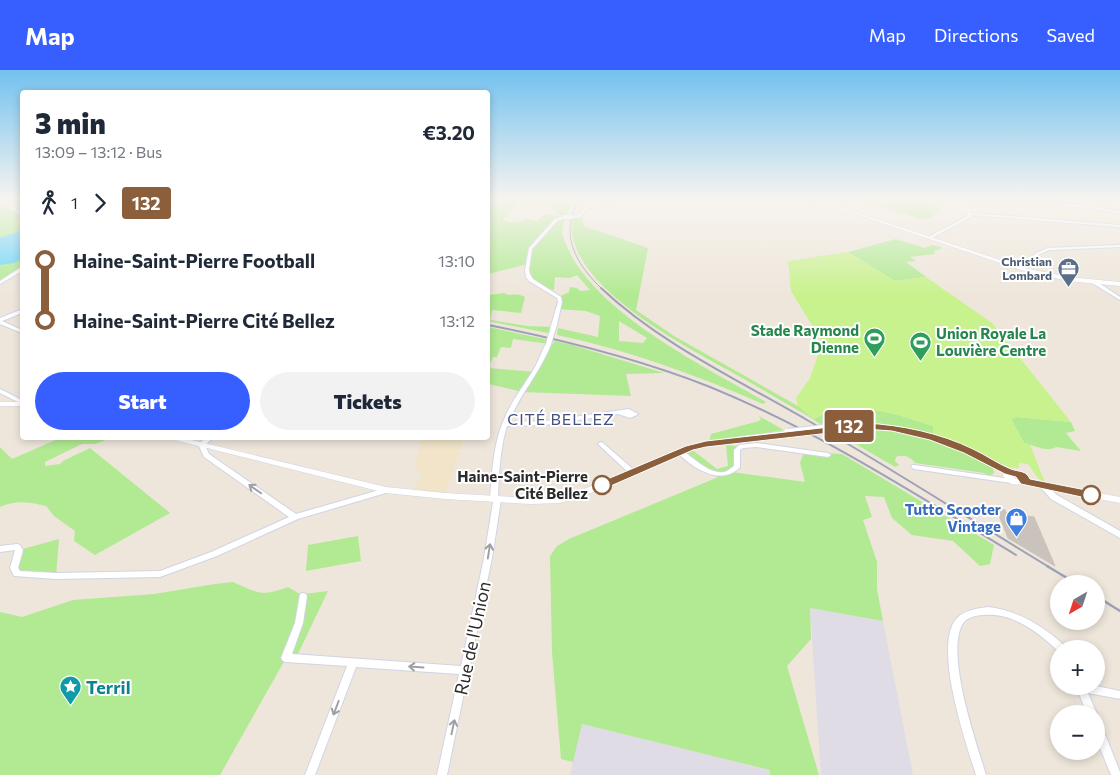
<!DOCTYPE html>
<meta charset="utf-8">
<style>
body{margin:0;font-family:Commissioner,sans-serif;background:#f2f2f3;color:#1f2937;height:100vh;display:flex;flex-direction:column;font-size:19px;white-space:nowrap}
*{box-sizing:border-box;margin:0}
p{font-size:16px;color:#747a83}
.icon{flex:none;width:28px;height:28px;fill:none;stroke:currentColor;stroke-width:2;stroke-linecap:round;stroke-linejoin:round}
.map{position:relative;flex:1;overflow:hidden}
.details{position:absolute;left:20px;top:20px;width:470px;height:350px;display:flex;flex-direction:column;background:#fff;border-radius:5px;box-shadow:0 2px 8px #0003}
.details>*{flex:none}
.badge{padding:0 10px;border-radius:4px;font-size:18px;line-height:32px}
.needle{width:32px;rotate:219deg}
.tools{position:absolute;left:1050px;top:505px;display:grid;gap:10px}
.tools a{display:grid;place-items:center;width:55px;height:55px;border-radius:50%;background:#fff;box-shadow:0 2px 8px #0003;font-size:25px}
.map>.badge{position:absolute;translate:-50% -50%;box-shadow:0 0 0 2px #fff}
.legs{display:flex;align-items:center;gap:8px;height:55px;padding:0 15px;font-size:16px}
.legs p{margin-inline-start:auto}
.headline{display:flex;align-items:center;justify-content:space-between;height:85px;padding:0 15px}
h1{font-size:28px;font-weight:800;line-height:38px}
.cta{display:flex;gap:10px;margin-top:auto;padding:10px 15px}
.cta a{flex:1;height:58px;border-radius:30px;background:#375fff;color:#fff;font-size:20px;font-weight:800;line-height:58px;text-align:center}
.cta a+a{background:#f2f2f3;color:#1f2937}
ul{padding:0 15px;list-style:none}
li{display:flex;align-items:center;gap:18px;height:60px;font-size:19px}
li i{display:grid;place-items:center;width:8px;height:100%;margin:0 6px;background:currentColor}
li i::after{content:'';width:12px;height:12px;margin:-6px;border:4px solid;border-radius:50%;background:#fff}
li p{margin-inline-start:auto}
li:first-child i{background:linear-gradient(#0000 50%,currentColor 0)}
li:last-child i{background:linear-gradient(currentColor 50%,#0000 0)}
header{display:flex;align-items:center;gap:30px;box-sizing:border-box;height:70px;padding:0 25px;background:#375fff;color:#fff}
header strong{font-size:24px}
nav{display:flex;gap:28px;margin-inline-start:auto;font-size:18px}
.map>svg:first-child{display:block}
.industrial{fill:#dfdce6}
.education{fill:#f1e4c9}
.green{fill:#b1ea92;fill-rule:evenodd}
.pitch{fill:#c8f28d}
.water{fill:#64d4fa}
.building{fill:#c9c3bb;stroke:#cac2b5}
.lines{fill:none;stroke-linecap:round;stroke-linejoin:round}
.minor-casing{stroke:#d0d4e5;stroke-width:2}
.tertiary-casing{stroke:#d0d4e5;stroke-width:1}
.minor{fill:#fff;fill-rule:evenodd}
.tertiary{fill:#fff;fill-rule:evenodd}
.rail-far2{stroke:#9da1b7;stroke-width:1}
.rail-far1{stroke:#9da1b7;stroke-width:2}
.rail{stroke:#9da1b7;stroke-width:2.5}
.minor-bridge-far1-casing{stroke:#d0d4e5;stroke-width:5;stroke-linecap:butt}
.minor-bridge-casing{stroke:#d0d4e5;stroke-width:7;stroke-linecap:butt}
.tertiary-bridge-casing{stroke:#d0d4e5;stroke-width:10;stroke-linecap:butt}
.minor-bridge-far1{stroke:#fff;stroke-width:4}
.minor-bridge{stroke:#fff;stroke-width:5}
.tertiary-bridge{stroke:#fff;stroke-width:8}
.oneway{stroke:#a0a0a0}
.line-1{fill:#8b5e3c;stroke:#fff}
.stop-1-dot{fill:#fff;stroke:#8b5e3c;stroke-width:2.5}
.labels{text-anchor:middle;dominant-baseline:central;stroke-width:4;stroke-linejoin:round;paint-order:stroke}
.far-service-label{font-size:12px;font-weight:bold;fill:#4e5e75;stroke:#fff;text-anchor:end}
.leisure-label{font-size:15px;font-weight:bold;fill:#27864d;stroke:#fff;text-anchor:end}
.stop-label{font-size:15px;font-weight:bold;fill:#2b2b2b;stroke:#fff;text-anchor:end}
.shop-label{font-size:15px;font-weight:bold;fill:#366cbe;stroke:#fff;text-anchor:end}
.neighbourhood-label{font-size:16px;letter-spacing:1px;fill:#465180;stroke:#fff}
.near-street-label{font-size:18px;fill:#2b2b2b;stroke:#fff}
.near-culture-label{font-size:18px;font-weight:bold;fill:#0d838f;stroke:#fff;text-anchor:start}
</style>
<header>
<strong>Map</strong>
<nav><a>Map</a><a>Directions</a><a>Saved</a></nav>
</header>
<div class="map">
<svg width="1120" height="705" viewBox="0 0 1120 705">
<rect width="100%" height="100%" fill="#eee6db"/>
<g class="industrial">
<polygon points="810,538 883,551 913,705 821,705"/>
<polygon points="581,654 770,700 770,705 570,705"/>
</g>
<polygon class="education" points="422,368 464,369 445,426 413,423 423,402 414,400"/>
<g class="green">
<path d="M488 128H576L566 146 553 143 556 140 549 138 554 135 525 132 517 134 503 149 505 151 519 153 525 149 537 151 545 144 558 146 557 150 565 147C564 153 561 160 563 166 585 239 704 296 766 332L763 334C696 305 628 280 557 265L558 258 598 267 600 246 586 241 558 239 559 227 569 222 570 217 577 218 580 221 590 220 577 205 570 208 555 207 554 220H553L529 209 528 194 488 204ZM619 251 647 268 643 273 619 271Z"/>
<polygon points="868,128 929,128 931,133 940,139 930,148 920,149 868,132 865,129"/>
<polygon points="0,135 22,145 22,197 0,211"/>
<path d="M574 147 582 149 584 156 648 178 636 240 674 266 798 336 814 349C824 344 836 338 848 338 876 337 906 347 933 356V365C908 358 884 353 858 352 849 352 828 357 821 354 816 352 812 348 808 346 787 334 766 322 746 310 695 281 562 217 572 148Z"/>
<polygon points="896,169 925,178 932,175 943,178 934,181 935,184 910,187 916,191 906,192 926,207 895,211 848,182"/>
<path d="M504 223C509 227 516 222 525 227L521 243 492 240 490 250 527 256 553 257 548 263 488 251V225Z"/>
<path d="M488 257 545 269 549 274H553L554 271 569 274 664 303 626 304 631 326 523 322 488 314ZM513 269 549 274 537 302 488 298 493 287H497L501 277 511 278Z"/>
<polygon points="759,346 784,360 709,373 711,364 759,351 761,349"/>
<path d="M1016 347 1071 352 1075 361 1066 363 1081 381 1056 377C1047 383 1034 375 1024 373L1011 349Z"/>
<path d="M853 356H865L933 367 992 394 994 403 989 406 984 403 915 393C911 387 903 384 896 387L895 391 899 395 895 397 835 362Z"/>
<path d="M60 368H111L95 374H82L45 392V396L60 394 63 391 90 378 170 443 95 485 74 471 75 461 54 446 46 436C28 432 17 430 0 437V377L12 389Z"/>
<polygon points="726,375 741,376 738,378 738,394 732,402 805,412 800,393 804,382 842,384 994,475 990,494 980,496 953,471 912,465 892,448 884,427 865,426 872,447 863,450 877,492 877,519 883,551 810,538 811,569 787,596 819,705 770,705 770,700 582,654 573,692 561,689 552,582 550,486 557,476 569,469 716,408 718,405 680,382 690,378 717,399 728,396"/>
<polygon points="358,466 361,491 306,501 308,475"/>
<polygon points="59,469 56,506 17,504 19,480"/>
<path d="M233 512C258 523 261 527 288 517L303 526 304 524 328 521 296 588H286L220 705H0V542L22 547 73 530 154 524 215 514Z"/>
</g>
<path class="pitch" d="M848 182 895 211 926 207 992 253 1071 352 1016 347 1011 349 1024 373 1030 374 1045 413 1038 408 1028 394 1019 393V398L1004 397 933 367V356C906 347 876 337 848 338 836 338 824 344 814 349L798 336 796 328 810 308 822 274 821 270 791 221 788 191Z"/>
<polygon class="water" points="22,160 22,189 14,193 0,195 0,168"/>
<polygon class="building" points="996,438 1005,440 1006,443 1034,447 1055,496 1008,468"/>
<g class="lines">
<defs>
<g id="minor">
<polygon points="611,128 615,128 587,139 580,147 572,148 570,147 578,145 585,137"/>
<polygon points="953,128 956,128 969,136 971,143 1120,155 1120,157 972,145 971,147 930,169 928,169 928,167 968,146 966,137 953,129"/>
<polygon points="972,128 983,128 1092,136 1120,142 1120,144 1092,138 974,129"/>
<polygon points="0,132 22,142 22,144 0,134"/>
<polygon points="564,146 567,147 557,151 532,179 529,200 530,204 533,209 561,227 562,232 556,259 553,261 550,259 558,232 557,228 529,211 526,207 525,200 529,178 555,149"/>
<polygon points="1120,175 1120,177 1049,180 1038,185 1025,200 1021,199 1036,183 1048,178"/>
<polygon points="20,198 22,198 22,201 0,214 0,211"/>
<polygon points="1092,211 1096,211 1120,227 1120,230 1092,213"/>
<polygon points="20,240 22,240 22,243 2,251 22,260 22,263 0,254 0,248"/>
<path d="M549 270 552 272C541 302 520 323 509 352L545 351 629 339 638 344 637 345 630 348 618 344 545 355 507 356C500 379 499 403 498 428L501 430 492 488 447 705H437L459 604 356 597 315 705H305L347 596 286 592 283 591 281 588 295 553 300 524 303 523 306 524 307 526 303 553 292 584 461 596 484 488 493 432 490 430C492 402 493 373 505 347 513 329 525 314 535 297 539 290 544 274 549 270Z"/>
<polygon points="0,319 22,330 22,334 0,323"/>
<polygon points="206,368 213,368 205,375 209,384 296,444 386,418 389,418 390,420 389,422 298,449 217,486 160,507 56,509 14,506 10,498 15,480 0,482 0,476 17,474 20,475 23,480 18,498 20,501 56,503 160,501 211,482 289,447 204,387 198,374"/>
<polygon points="601,372 603,373 634,400 635,402 634,404 630,404 599,375 598,374 599,373"/>
<path d="M756 373 828 383 831 385 828 387 756 377 743 378 740 380V397C721 417 692 398 677 382L678 381C683 380 687 384 691 387 700 394 715 406 727 401 728 400 733 397 734 396V380L739 375Z"/>
<polygon points="912,395 914,395 1011,409 1013,409 1014,411 1013,413 1011,413 914,399 911,397"/>
<polygon points="1042,415 1046,415 1057,425 1120,461 1120,468 1051,429 1042,419 1040,417"/>
<path d="M989 537C1019 541 1043 556 1065 576L1066 579H1059V582C1039 563 1014 543 985 545 977 545 966 547 962 555 946 587 976 671 986 705H976C966 673 932 575 957 548 965 540 978 538 989 537Z"/>
<polygon points="1076,616 1096,616 1120,621 1120,629 1088,623 1097,644 1096,645 1096,644 1087,644"/>
<polygon points="1096,649 1100,651 1101,654 1120,702 1120,705 1111,705 1096,668"/>
</g>
<g id="tertiary">
<polygon points="808,128 813,128 1024,198 1068,207 1120,212 1120,216 1068,211 1021,200"/>
<rect x="0" y="332" width="22" height="4"/>
<path d="M864 353C900 355 935 363 968 378 981 384 994 391 1007 397 1015 401 1026 400 1029 410L1120 427V433L1025 415 1011 414 1003 406 1004 403 963 382 923 367 885 359 864 358 842 359 838 357 842 355ZM1011 405 1016 406 1020 409H1016Z"/>
<polygon points="788,361 792,363 791,365 744,370 696,379 583,426 560,433 530,434 445,429 386,423 175,370 171,368 183,368 386,417 445,423 530,428 560,427 577,422 691,375 744,366"/>
</g>
</defs>
<use href="#minor" class="minor-casing"/>
<use href="#tertiary" class="tertiary-casing"/>
<use href="#minor" class="minor"/>
<use href="#tertiary" class="tertiary"/>
<g class="rail-far2">
<polyline points="8,128 22,133"/>
<path d="M580 128C558 163 575 193 602 219"/>
</g>
<g class="rail-far1">
<path d="M601 218C659 273 738 310 807 350 889 397 968 448 1049 497"/>
<path d="M488 255C564 270 639 289 710 317 818 361 917 425 1016 485"/>
</g>
<g class="rail">
<polyline points="1047,496 1077,514"/>
<polyline points="1096,526 1120,541"/>
</g>
<defs>
<polyline id="minor-bridge-far1" points="565,147 572,147"/>
<polyline id="minor-bridge" points="549,272 553,259"/>
<polyline id="tertiary-bridge" points="788,363 842,357"/>
</defs>
<use href="#minor-bridge-far1" class="minor-bridge-far1-casing"/>
<use href="#minor-bridge" class="minor-bridge-casing"/>
<use href="#tertiary-bridge" class="tertiary-bridge-casing"/>
<use href="#minor-bridge-far1" class="minor-bridge-far1"/>
<use href="#minor-bridge" class="minor-bridge"/>
<use href="#tertiary-bridge" class="tertiary-bridge"/>
</g>
<defs><path id="oneway-shaft" d="M-6 0H5M1.5-3L5.5 0L1.5 3" fill="none" stroke-width="1.6" stroke-linecap="round" stroke-linejoin="round" transform="scale(1.25)"/></defs>
<g class="oneway">
<use href="#oneway-shaft" transform="translate(255 419) rotate(-145)"/>
<use href="#oneway-shaft" transform="translate(489 481) rotate(-81)"/>
<use href="#oneway-shaft" transform="translate(416 597) rotate(-176)"/>
<use href="#oneway-shaft" transform="translate(336 638) rotate(111)"/>
<use href="#oneway-shaft" transform="translate(453 657) rotate(-78)"/>
</g>
<linearGradient id="sky" x2="0" y2="1"><stop stop-color="#73c1ef"/><stop offset="0.57" stop-color="#f7f4ef"/><stop offset="1" stop-color="#f7f4ef" stop-opacity="0"/></linearGradient>
<rect width="1120" height="226" fill="url(#sky)"/>
<path class="line-1" d="M865 353C902 355 940 363 973 379 986 385 998 394 1011 399 1019 402 1026 400 1030 409L1091 421 1096 425 1091 429 1021 414 1016 407 1005 404 964 383 930 370 892 361 865 359 706 377 693 380 606 418H598L596 415 598 413 686 376 706 371Z"/>
<defs>
<symbol id="office-pin" viewBox="-11 -11 22 30"><path d="M0 17L-7.5 6A9.5 9.5 0 1 1 7.5 6Z" fill="#5c6f8a" stroke="#fff"/><path d="M-6-3h4V-5.5h4V-3h4V5H-6ZM-1-4.5V-3h2v-1.5ZM-6 0V1H6V0Z" fill="#fff"/></symbol>
<symbol id="stadium-pin" viewBox="-11 -11 22 30"><path d="M0 17L-7.5 6A9.5 9.5 0 1 1 7.5 6Z" fill="#2e9e5b" stroke="#fff"/><path d="M0-5a6.5 5 0 1 0 0 10a6.5 5 0 1 0 0-10ZM-3.5-1.8h7v3.6h-7Z" fill="#fff"/></symbol>
<symbol id="shop-pin" viewBox="-11 -11 22 30"><path d="M0 17L-7.5 6A9.5 9.5 0 1 1 7.5 6Z" fill="#3f7fe0" stroke="#fff"/><path d="M-5-2.5h2.3a2.7 3.5 0 0 1 5.4 0H5L5.5 6h-11ZM-1.5-2.5h3a1.5 2.3 0 0 0-3 0Z" fill="#fff"/></symbol>
<symbol id="sight-pin" viewBox="-11 -11 22 30"><path d="M0 17L-7.5 6A9.5 9.5 0 1 1 7.5 6Z" fill="#0f9aa8" stroke="#fff"/><path d="M0-6L1.8-2.2L6-1.7L2.9 1.2L3.7 5.4L0 3.3L-3.7 5.4L-2.9 1.2L-6-1.7L-1.8-2.2Z" fill="#fff"/></symbol>
</defs>
<g fill-rule="evenodd">
<use href="#office-pin" x="1056" y="186" width="25" height="34"/>
<use href="#stadium-pin" x="862" y="256" width="25" height="34"/>
<use href="#stadium-pin" x="908" y="260" width="25" height="34"/>
<use href="#shop-pin" x="1004" y="436" width="25" height="34"/>
<use href="#sight-pin" x="58" y="604" width="25" height="34"/>
</g>
<g class="stop-1-dot">
<circle cx="602" cy="415" r="9"/>
<circle cx="1091" cy="425" r="9"/>
</g>
<g class="labels">
<g class="far-service-label">
<text x="1052" y="191">Christian<tspan x="1052" dy="14">Lombard</tspan></text>
</g>
<g class="leisure-label">
<text x="859" y="260">Stade Raymond<tspan x="859" dy="17">Dienne</tspan></text>
<text x="936" y="263" text-anchor="start">Union Royale La<tspan x="936" dy="17">Louvière Centre</tspan></text>
</g>
<g class="stop-label">
<text x="588" y="406">Haine-Saint-Pierre<tspan x="588" dy="17">Cité Bellez</tspan></text>
</g>
<g class="shop-label">
<text x="1001" y="439">Tutto Scooter<tspan x="1001" dy="17">Vintage</tspan></text>
</g>
<g class="neighbourhood-label">
<text x="561" y="348">CITÉ BELLEZ</text>
</g>
<g class="near-street-label">
<text transform="translate(472 568) rotate(-78)">Rue de l'Union</text>
</g>
<g class="near-culture-label">
<text x="86" y="617">Terril</text>
</g>
</g>
</svg>
<div class="tools">
<a><svg class="needle" viewBox="-14 -14 28 28"><path d="M0-13l5 13h-10z" fill="#e53935"/><path d="M0 13l5-13h-10z" fill="#747a83"/></svg></a>
<a>+</a>
<a>−</a>
</div>
<b class="badge" style="left:849px;top:356px;background:#8b5e3c;color:#fff">132</b>
<section class="details">
<div class="headline"><div><h1>3 min</h1><p>13:09 – 13:12 · Bus</p></div><b>€3.20</b></div>
<div class="legs"><svg class="icon" aria-label="walk" viewBox="0 0 24 24"><circle cx="13" cy="4" r="2"/><path d="M13 8l-2 6 4 7M11 14l-3 7M7 12l3-4h3l4 4"/></svg>1<svg class="icon" aria-label="forward" viewBox="0 0 24 24"><path d="M9 5l7 7-7 7"/></svg><b class="badge" style="background:#8b5e3c;color:#fff">132</b></div>
<ul>
<li><i style="color:#8b5e3c"></i><b>Haine-Saint-Pierre Football</b><p>13:10</p></li>
<li><i style="color:#8b5e3c"></i><b>Haine-Saint-Pierre Cité Bellez</b><p>13:12</p></li>
</ul>
<div class="cta"><a>Start</a><a>Tickets</a></div>
</section>
</div>
